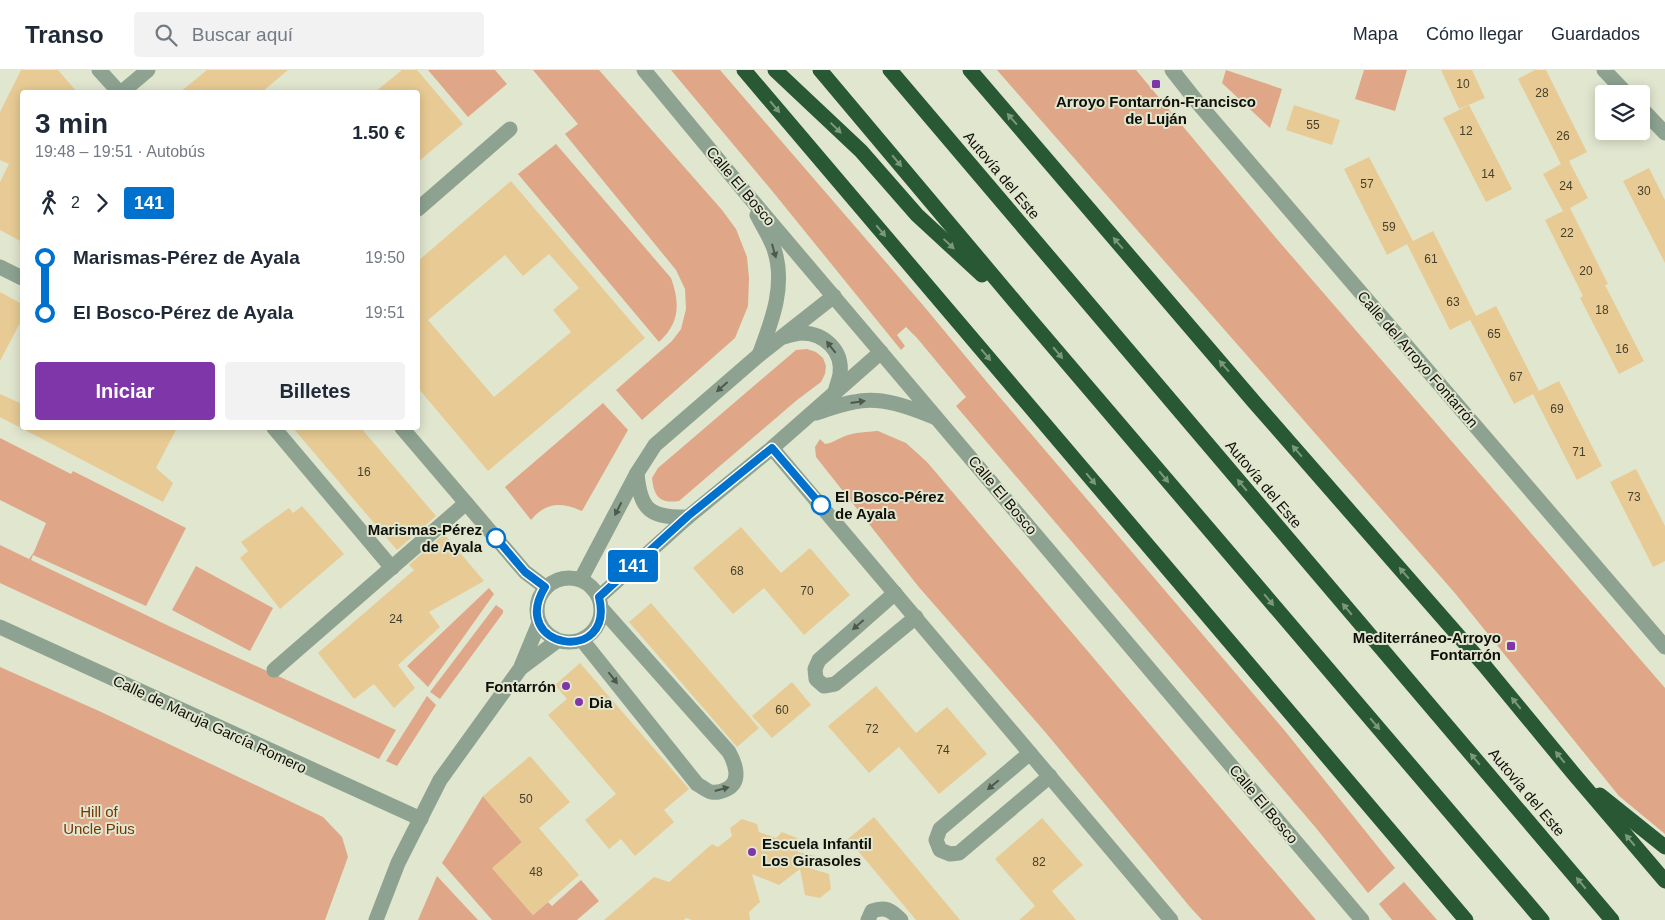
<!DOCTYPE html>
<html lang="es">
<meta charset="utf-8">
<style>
body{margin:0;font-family:Helvetica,sans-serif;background:#f2f2f3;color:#1f2937;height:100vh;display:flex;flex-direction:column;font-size:19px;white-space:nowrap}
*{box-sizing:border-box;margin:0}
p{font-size:16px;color:#747a83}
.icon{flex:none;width:28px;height:28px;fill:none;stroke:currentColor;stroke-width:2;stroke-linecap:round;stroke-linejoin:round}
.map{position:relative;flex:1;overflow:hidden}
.side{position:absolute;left:20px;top:20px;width:400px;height:340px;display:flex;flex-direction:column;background:#fff;border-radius:5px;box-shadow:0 2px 12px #0003}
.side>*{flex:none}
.badge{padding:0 10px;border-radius:4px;font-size:18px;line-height:32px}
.buttons{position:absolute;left:1595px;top:15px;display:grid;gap:10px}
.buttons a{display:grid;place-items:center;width:55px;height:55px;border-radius:5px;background:#fff;box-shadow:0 2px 12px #0003;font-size:25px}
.map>.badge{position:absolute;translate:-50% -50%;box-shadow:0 0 0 2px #fff}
.legs{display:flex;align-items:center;gap:8px;height:55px;padding:0 15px;font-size:16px}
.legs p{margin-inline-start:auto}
.headline{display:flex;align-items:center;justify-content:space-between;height:85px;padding:0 15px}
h1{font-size:28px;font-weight:700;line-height:38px}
.cta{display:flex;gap:10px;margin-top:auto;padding:10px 15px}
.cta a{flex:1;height:58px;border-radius:5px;background:#7f36a8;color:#fff;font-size:20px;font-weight:700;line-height:58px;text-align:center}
.cta a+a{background:#f2f2f3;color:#1f2937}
ul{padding:0 15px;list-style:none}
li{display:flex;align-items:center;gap:18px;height:55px;font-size:19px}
li i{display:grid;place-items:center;width:8px;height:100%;margin:0 6px;background:currentColor}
li i::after{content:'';width:12px;height:12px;margin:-6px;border:4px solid;border-radius:50%;background:#fff}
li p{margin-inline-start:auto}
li:first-child i{background:linear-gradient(#0000 50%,currentColor 0)}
li:last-child i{background:linear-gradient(currentColor 50%,#0000 0)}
header{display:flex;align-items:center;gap:30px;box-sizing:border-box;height:70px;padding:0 25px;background:#fff;border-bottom:1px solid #e0e1e3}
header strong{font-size:24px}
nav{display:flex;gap:28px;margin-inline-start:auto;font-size:18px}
.search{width:350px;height:45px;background:#f2f2f3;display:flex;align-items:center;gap:12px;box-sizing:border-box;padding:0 18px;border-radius:5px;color:#747a83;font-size:19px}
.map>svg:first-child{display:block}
.green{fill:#dfa788}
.building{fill:#e8cb94;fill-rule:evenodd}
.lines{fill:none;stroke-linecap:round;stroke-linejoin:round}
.pedestrian{stroke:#8da290;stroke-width:15}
.minor{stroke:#8da290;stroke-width:15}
.tertiary{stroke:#8da290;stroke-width:15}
.motorway{stroke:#295835;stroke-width:15}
.oneway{fill:#7c987a}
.oneway2{fill:#4e594c}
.line-1-casing{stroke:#fff;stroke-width:11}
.line-1{stroke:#0072ce;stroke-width:8}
.poi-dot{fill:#7f36a8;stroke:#e1e6cf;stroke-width:2}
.stop-1-dot{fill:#fff;stroke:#0072ce;stroke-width:2.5}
.labels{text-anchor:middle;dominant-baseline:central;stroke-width:4;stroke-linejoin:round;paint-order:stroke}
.number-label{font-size:12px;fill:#453f2c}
.poi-label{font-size:15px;font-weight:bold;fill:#0f1009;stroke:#e1e6cf;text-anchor:end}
.street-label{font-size:15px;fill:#0f1009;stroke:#e1e6cf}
.stop-label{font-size:15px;font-weight:bold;fill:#0f1009;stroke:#e1e6cf;text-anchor:start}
.park-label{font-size:15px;fill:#783601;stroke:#e1e6cf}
</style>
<header>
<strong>Transo</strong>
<div class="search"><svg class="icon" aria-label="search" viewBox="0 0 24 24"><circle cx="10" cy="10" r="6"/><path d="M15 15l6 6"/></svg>Buscar aquí</div>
<nav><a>Mapa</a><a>Cómo llegar</a><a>Guardados</a></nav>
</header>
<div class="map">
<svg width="1665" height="850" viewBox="0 0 1665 850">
<rect width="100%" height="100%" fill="#e1e6cf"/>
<g class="green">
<polygon points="428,0 495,0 507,14 468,47"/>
<polygon points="533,0 599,0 722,140 736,159 747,187 749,208 748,236 735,268 642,350 616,320 672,271 681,259 686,239 685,219 676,200 565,64 578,54"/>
<polygon points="671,0 720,0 922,234 991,317 1285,661 1395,798 1368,823 1316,758 956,336 966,327 917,268 906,257 897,265 905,276 901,280 773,122"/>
<polygon points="997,0 1136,0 1276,168 1665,618 1665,764 1619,726 1454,522"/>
<polygon points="1226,0 1282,19 1270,58 1222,13"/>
<polygon points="1364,0 1407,0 1395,41 1355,29"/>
<path d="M556 74 671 208C680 233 680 253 659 272L518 104Z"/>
<path d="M807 279 816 282 823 288 826 296 825 304 821 312 797 330 679 431C659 434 654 426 652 408L658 398 796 280Z"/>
<path d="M603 333 628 360 582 441C561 432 546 432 531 450L505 417Z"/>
<path d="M878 361 906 373 927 392 1316 850H1202L1190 837 1046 663 918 516 816 387 815 377 820 369 825 374C833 373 837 369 845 366 855 362 867 362 878 361Z"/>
<polygon points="0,368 71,404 73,401 186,458 146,536 33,485 31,490 171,557 396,660 379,689 0,513 0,475 29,489 34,482 46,453 0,430"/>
<polygon points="196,496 273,538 250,581 172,540"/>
<polygon points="489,518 494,524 428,617 407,596"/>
<polygon points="496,535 503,540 503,543 440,629 430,622"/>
<polygon points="0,597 99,641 323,747 342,767 348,787 325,850 0,850"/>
<polygon points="427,626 436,635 397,696 386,691"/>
<polygon points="483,726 522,772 493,799 533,845 548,832 552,836 581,810 599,831 577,850 492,850 442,793"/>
<polygon points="437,806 478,850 418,850"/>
<polygon points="1404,812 1437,850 1392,850 1379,834"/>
</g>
<g class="building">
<polygon points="21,0 58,0 77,22 22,22 22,172 0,160 0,112 9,94 0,90 0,42"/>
<polygon points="207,0 288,0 262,22 180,22"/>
<polygon points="402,0 417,0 463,54 418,92 418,22 375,22"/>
<polygon points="1441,0 1472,0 1485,28 1459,39"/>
<polygon points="1535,0 1546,0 1587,82 1569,91 1588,128 1570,138 1608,214 1605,215 1644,291 1619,304 1580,228 1583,226 1545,150 1563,141 1543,104 1561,94 1518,9"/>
<polygon points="1294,35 1340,50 1332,75 1286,60"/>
<polygon points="1469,35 1512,119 1486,132 1443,48"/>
<polygon points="1369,87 1413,171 1433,161 1476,246 1496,236 1539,321 1514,334 1470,250 1450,260 1407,174 1387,185 1344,99"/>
<polygon points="1649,98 1665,130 1665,193 1623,111"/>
<path d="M511 111 645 268 488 401 418 318V191ZM549 184 579 218 553 240 571 262 494 327 428 250 505 185 523 206Z"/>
<polygon points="0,222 22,234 22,249 0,291"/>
<polygon points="1559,311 1602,396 1577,410 1533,324"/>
<polygon points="0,324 22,334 22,358 177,358 156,398 173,413 163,432 0,347"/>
<polygon points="293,358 361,358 436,446 397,480"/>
<polygon points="1636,399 1665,456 1665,491 1653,497 1610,412"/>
<polygon points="302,436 344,484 280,539 240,488 248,481 241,472 289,438 293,443"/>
<polygon points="741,457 781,503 810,478 850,525 804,565 764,518 733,544 693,498"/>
<polygon points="444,464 484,511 429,542 440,557 398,595 415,618 394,638 374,614 354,629 318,583 414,500 409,495"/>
<polygon points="651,533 759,658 737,677 629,552"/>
<polygon points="580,593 689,719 664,740 674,752 635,786 621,769 609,779 585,750 616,724 548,645 567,629 555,615"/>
<polygon points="792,612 811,635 772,668 752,646"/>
<polygon points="876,616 916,663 947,637 987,684 939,724 899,677 869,703 828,656"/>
<polygon points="530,686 570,732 539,758 579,805 533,845 492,798 522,772 483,726"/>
<polygon points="874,747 960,850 916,850 848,769"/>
<polygon points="1042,748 1083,795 1052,821 1076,850 1019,850 1035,836 995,789"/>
<polygon points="742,749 757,754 759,762 776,768 782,762 797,768 798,782 816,786 803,796 829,804 831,819 820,828 805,825 800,799 779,815 752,804 760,832 749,842 750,850 692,850 686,848 684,850 604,850 654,807 669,812 712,774 718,777 732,766 730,758"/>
</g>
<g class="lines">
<g class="pedestrian">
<polyline points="0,197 22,208"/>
<polyline points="274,358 392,498"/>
<polyline points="274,600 466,433"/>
</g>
<g class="minor">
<polyline points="99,0 119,22"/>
<polyline points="644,0 745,122 1362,850"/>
<polyline points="1604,0 1627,24"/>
<polyline points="122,22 148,0"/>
<polyline points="1641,38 1665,63"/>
<polyline points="418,139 510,59"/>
<path d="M757 145C762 155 769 166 773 176 787 213 772 251 759 285"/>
<path d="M784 267C790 265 797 263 803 263 825 264 843 281 840 304 839 310 836 317 835 323"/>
<path d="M816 343C829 339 841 334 854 332 881 326 909 337 934 347"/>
<polyline points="402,358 525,502 545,517"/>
<polyline points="772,378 1171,850"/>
<path d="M637 403C640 441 651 448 688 447"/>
<circle cx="569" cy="540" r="32"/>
<polyline points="581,509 637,403 655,375 759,285 834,226"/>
<polyline points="895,523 819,590 815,599 816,609 824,616 835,614 916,547"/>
<polyline points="599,527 688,447 772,378 881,282"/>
<polyline points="0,557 421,749"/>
<path d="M582 570 697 714C701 716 707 721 711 722 716 723 723 721 727 719 742 711 735 693 729 682L602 539"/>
<polyline points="521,598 557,571"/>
<polyline points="1030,683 940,759 936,770 940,780 950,784 959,783 1050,706"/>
<polyline points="376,850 398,793 440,710 520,599 539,553"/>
<path d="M868 850 872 841C885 836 891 840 901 850"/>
</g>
<polyline class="tertiary" points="1172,0 1198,33 1665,577"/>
<g class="motorway">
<polyline points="744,0 1466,850"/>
<polyline points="775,0 861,81 917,145 982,205"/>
<polyline points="820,0 1027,246 1542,850"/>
<polyline points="890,0 1612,850"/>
<polyline points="970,0 1255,333 1484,595 1573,703 1665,811"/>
<polyline points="1600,725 1665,777"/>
</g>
</g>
<defs><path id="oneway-solid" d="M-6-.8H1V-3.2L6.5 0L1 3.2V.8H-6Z" transform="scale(1.25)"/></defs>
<g class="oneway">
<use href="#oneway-solid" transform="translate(775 37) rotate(50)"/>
<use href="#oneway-solid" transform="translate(1012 49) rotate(-131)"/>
<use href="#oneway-solid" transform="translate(836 58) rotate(44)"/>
<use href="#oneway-solid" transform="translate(897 91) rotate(50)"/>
<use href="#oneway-solid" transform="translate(881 161) rotate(50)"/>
<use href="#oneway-solid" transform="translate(1118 173) rotate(-131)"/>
<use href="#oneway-solid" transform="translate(949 174) rotate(43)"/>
<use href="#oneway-solid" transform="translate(1058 283) rotate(50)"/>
<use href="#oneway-solid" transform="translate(986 285) rotate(50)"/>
<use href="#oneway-solid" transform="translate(1224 296) rotate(-131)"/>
<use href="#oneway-solid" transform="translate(1297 381) rotate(-131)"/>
<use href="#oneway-solid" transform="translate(1164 407) rotate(50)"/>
<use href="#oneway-solid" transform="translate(1091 409) rotate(50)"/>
<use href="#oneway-solid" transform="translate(1242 415) rotate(-130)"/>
<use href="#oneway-solid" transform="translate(1404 503) rotate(-131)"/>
<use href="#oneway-solid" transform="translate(1269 530) rotate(50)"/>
<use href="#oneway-solid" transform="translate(1347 539) rotate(-130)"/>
<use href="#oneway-solid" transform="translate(1516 633) rotate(-129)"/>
<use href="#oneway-solid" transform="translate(1375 654) rotate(50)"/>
<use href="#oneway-solid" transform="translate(1560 687) rotate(-129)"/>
<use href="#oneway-solid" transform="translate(1475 689) rotate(-130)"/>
<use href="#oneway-solid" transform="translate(1630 770) rotate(-130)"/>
<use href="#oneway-solid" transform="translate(1581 813) rotate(-130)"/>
</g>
<g class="oneway2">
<use href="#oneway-solid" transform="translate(774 181) rotate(74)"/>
<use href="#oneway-solid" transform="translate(831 277) rotate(-128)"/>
<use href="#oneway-solid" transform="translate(722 317) rotate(139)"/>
<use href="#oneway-solid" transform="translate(858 332) rotate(-8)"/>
<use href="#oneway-solid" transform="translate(618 439) rotate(117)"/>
<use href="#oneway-solid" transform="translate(858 555) rotate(139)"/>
<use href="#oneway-solid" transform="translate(613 608) rotate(52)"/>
<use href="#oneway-solid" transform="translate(993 715) rotate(140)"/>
<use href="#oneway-solid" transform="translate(722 719) rotate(-15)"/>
</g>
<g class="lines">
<defs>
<path id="line-1" d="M496 468 525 502 545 517C507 579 616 596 599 527L688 446 772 378 821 435"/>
</defs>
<use href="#line-1" class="line-1-casing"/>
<use href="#line-1" class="line-1"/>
</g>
<g class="poi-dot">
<rect x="1151" y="9" width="10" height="10" rx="2.5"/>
<rect x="1506" y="571" width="10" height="10" rx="2.5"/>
<circle cx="566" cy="616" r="5"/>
<circle cx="579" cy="632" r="5"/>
<circle cx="752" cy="782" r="5"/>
</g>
<g class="stop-1-dot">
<circle cx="821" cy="435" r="9"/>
<circle cx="496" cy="468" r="9"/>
</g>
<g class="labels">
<g class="number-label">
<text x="1463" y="14">10</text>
<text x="1542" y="23">28</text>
<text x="1313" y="55">55</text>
<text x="1466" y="61">12</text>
<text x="1563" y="66">26</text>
<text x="1488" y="104">14</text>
<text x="1367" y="114">57</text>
<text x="1566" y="116">24</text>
<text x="1644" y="121">30</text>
<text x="1389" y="157">59</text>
<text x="1567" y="163">22</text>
<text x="1431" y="189">61</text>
<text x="1586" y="201">20</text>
<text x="1453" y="232">63</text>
<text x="1602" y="240">18</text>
<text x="1494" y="264">65</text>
<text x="1622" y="279">16</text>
<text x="1516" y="307">67</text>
<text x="1557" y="339">69</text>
<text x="1579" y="382">71</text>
<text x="364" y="402">16</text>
<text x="1634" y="427">73</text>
<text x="737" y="501">68</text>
<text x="807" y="521">70</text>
<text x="396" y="549">24</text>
<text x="782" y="640">60</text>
<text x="872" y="659">72</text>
<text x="943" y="680">74</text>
<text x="526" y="729">50</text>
<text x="1039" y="792">82</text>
<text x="536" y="802">48</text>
</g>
<g class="poi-label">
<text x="1156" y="31" text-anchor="middle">Arroyo Fontarrón-Francisco<tspan x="1156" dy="17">de Luján</tspan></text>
<text x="1501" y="567">Mediterráneo-Arroyo<tspan x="1501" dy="17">Fontarrón</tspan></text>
<text x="556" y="616">Fontarrón</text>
<text x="589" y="632" text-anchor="start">Dia</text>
<text x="762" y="773" text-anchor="start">Escuela Infantil<tspan x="762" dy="17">Los Girasoles</tspan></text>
</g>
<g class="street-label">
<text transform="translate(1002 105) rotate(50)">Autovía del Este</text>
<text transform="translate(741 116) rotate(50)">Calle El Bosco</text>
<text transform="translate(1418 289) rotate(49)">Calle del Arroyo Fontarrón</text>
<text transform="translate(1264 414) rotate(50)">Autovía del Este</text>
<text transform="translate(1003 425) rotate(50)">Calle El Bosco</text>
<text transform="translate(210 654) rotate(25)">Calle de Maruja García Romero</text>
<text transform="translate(1527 722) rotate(50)">Autovía del Este</text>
<text transform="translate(1264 734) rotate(50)">Calle El Bosco</text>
</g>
<g class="stop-label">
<text x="835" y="426">El Bosco-Pérez<tspan x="835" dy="17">de Ayala</tspan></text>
<text x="482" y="459" text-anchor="end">Marismas-Pérez<tspan x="482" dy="17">de Ayala</tspan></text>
</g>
<g class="park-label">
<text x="99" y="741">Hill of<tspan x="99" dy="17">Uncle Pius</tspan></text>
</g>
</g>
</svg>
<div class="buttons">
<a><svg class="icon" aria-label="layers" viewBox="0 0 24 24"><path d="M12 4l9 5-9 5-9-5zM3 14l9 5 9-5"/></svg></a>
</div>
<b class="badge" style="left:633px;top:496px;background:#0072ce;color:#fff">141</b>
<section class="side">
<div class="headline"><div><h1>3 min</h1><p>19:48 – 19:51 · Autobús</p></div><b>1.50 €</b></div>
<div class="legs"><svg class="icon" aria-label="walk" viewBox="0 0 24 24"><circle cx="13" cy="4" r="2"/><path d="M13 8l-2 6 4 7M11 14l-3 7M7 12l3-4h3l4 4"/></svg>2<svg class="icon" aria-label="forward" viewBox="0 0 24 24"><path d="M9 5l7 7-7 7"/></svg><b class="badge" style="background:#0072ce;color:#fff">141</b></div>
<ul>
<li><i style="color:#0072ce"></i><b>Marismas-Pérez de Ayala</b><p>19:50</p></li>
<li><i style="color:#0072ce"></i><b>El Bosco-Pérez de Ayala</b><p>19:51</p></li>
</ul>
<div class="cta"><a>Iniciar</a><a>Billetes</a></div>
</section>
</div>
